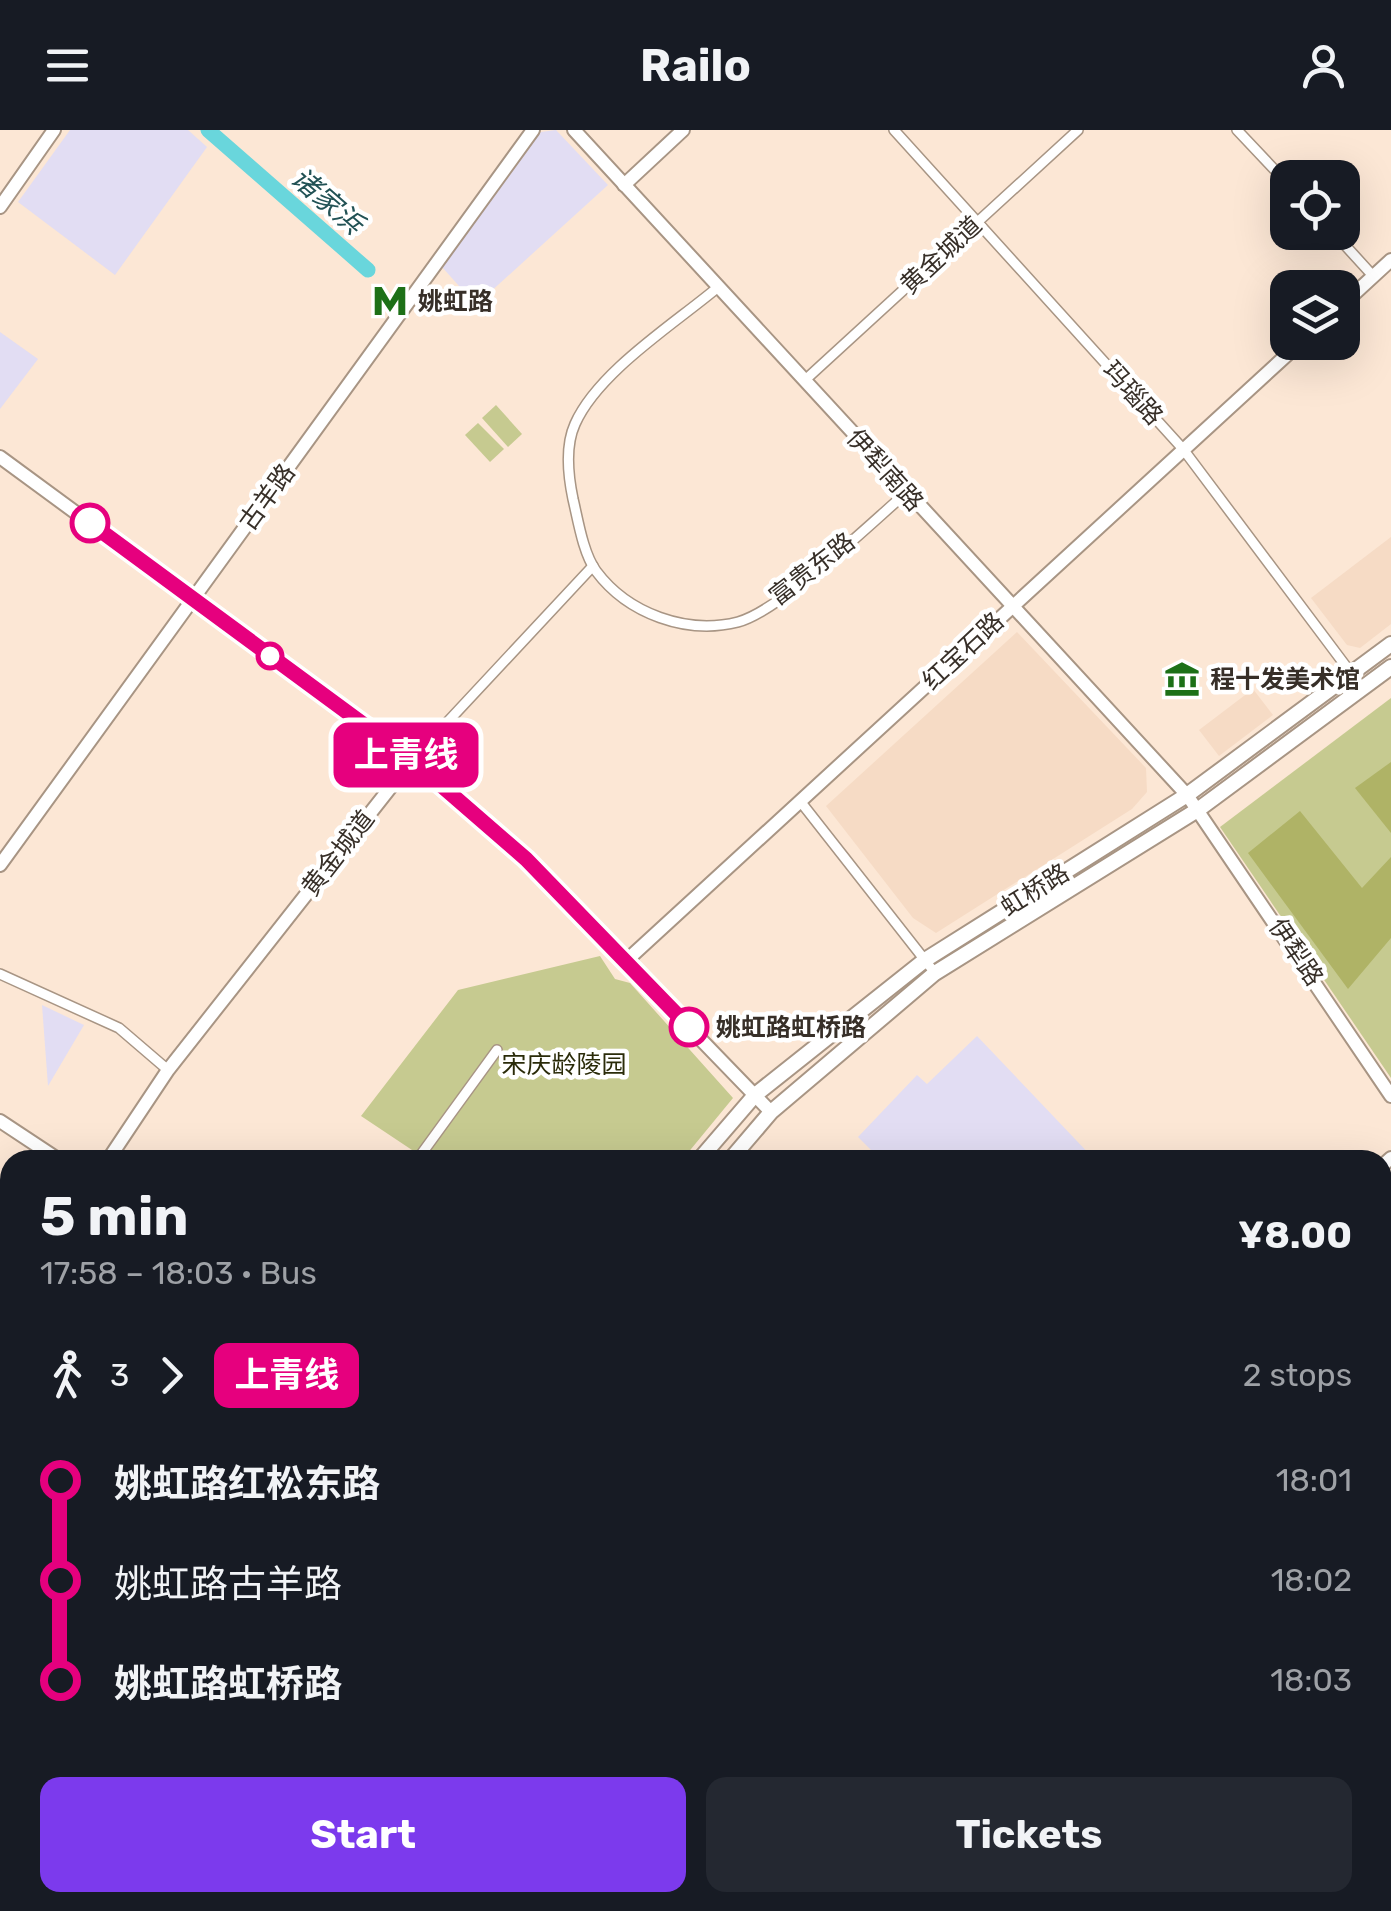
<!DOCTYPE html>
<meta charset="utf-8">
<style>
body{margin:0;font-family:Rubik,"Noto Sans SC",sans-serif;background:#242831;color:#f1f3f6;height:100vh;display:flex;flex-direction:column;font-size:38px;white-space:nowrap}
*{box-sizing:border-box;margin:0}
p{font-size:32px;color:#9ea1a6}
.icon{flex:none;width:55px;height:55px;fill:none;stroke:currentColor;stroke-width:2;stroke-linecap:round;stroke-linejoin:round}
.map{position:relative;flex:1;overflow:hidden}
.sheet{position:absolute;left:0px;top:1020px;width:1392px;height:762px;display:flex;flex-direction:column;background:#171b24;border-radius:30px 30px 0 0;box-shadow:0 10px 40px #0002}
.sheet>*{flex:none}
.badge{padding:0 20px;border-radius:15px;font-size:35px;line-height:65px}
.fabs{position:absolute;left:1270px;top:30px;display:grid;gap:20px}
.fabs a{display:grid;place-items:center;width:90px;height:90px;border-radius:20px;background:#171b24;box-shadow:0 10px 40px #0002;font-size:50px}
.map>.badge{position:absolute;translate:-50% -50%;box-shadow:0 0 0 5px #fff}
.legs{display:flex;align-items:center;gap:15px;height:110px;padding:0 40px;font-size:32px}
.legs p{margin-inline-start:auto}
.summary{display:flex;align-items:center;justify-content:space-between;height:170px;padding:0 40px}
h1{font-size:55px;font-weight:700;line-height:75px}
.cta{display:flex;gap:20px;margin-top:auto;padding:20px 40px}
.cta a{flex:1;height:115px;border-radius:20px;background:#7c3aed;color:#fff;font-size:40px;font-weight:700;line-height:115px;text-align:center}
.cta a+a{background:#242831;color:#f1f3f6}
ul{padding:0 40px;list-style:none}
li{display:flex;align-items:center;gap:35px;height:100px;font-size:38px}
li i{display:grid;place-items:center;width:15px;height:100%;margin:0 12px;background:currentColor}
li i::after{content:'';width:25px;height:25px;margin:-12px;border:8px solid;border-radius:50%;background:#171b24}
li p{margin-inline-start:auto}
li:first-child i{background:linear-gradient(#0000 50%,currentColor 0)}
li:last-child i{background:linear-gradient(currentColor 50%,#0000 0)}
header{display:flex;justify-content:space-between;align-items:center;height:130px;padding:0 40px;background:#171b24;font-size:45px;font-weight:700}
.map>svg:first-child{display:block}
.built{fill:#f6dbc5}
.education{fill:#e2ddf3}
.green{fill:#c6ca90}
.forest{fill:#afb366}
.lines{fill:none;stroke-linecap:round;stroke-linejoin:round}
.river{stroke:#69d6dc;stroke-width:15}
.street-casing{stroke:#a89584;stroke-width:12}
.secondary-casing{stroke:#a89584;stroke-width:16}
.primary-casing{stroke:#a89584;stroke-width:18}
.highway-casing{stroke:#a89584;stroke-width:21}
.street{stroke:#fff;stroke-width:9}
.secondary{stroke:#fff;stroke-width:12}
.primary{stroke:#fff;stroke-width:14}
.highway{stroke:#fff;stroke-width:18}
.line-1-casing{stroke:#fff;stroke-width:22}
.line-1{stroke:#e6007e;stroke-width:15}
.stop-1-dot{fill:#fff;stroke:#e6007e;stroke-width:5}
.labels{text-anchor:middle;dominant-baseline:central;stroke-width:9;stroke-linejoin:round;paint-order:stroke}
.street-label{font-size:25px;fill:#372f28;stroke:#fff}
.poi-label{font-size:25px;font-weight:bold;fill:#372f28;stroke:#fff;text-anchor:start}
.stop-label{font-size:25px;font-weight:bold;fill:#372f28;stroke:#fff;text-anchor:start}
.park-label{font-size:25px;fill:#2a2b09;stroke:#fff}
.water-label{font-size:28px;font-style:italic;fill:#225255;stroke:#fff}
</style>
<header><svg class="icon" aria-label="menu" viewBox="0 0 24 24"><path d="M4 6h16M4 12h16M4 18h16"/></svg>Railo<svg class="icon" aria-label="person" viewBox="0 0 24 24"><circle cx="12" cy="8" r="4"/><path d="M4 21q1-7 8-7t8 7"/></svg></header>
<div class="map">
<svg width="1391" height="1781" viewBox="0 0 1391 1781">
<rect width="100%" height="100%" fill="#fce7d5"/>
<g class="built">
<polygon points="1391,407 1391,494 1360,518 1347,515 1311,468"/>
<polygon points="1017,502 1146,638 1147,662 1132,679 936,803 913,788 826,676"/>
<polygon points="1253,559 1273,585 1219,626 1199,600"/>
</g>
<g class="education">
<polygon points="70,0 188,0 207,17 115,145 18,72"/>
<polygon points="556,0 608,55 476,175 442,137 541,2"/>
<polygon points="0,202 38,229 0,279"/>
<polygon points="42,875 84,895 48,956"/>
<polygon points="977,906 1095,1030 881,1030 858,1007 917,945 927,954"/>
<polygon points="1383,1757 1391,1761 1391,1781 1079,1781 1086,1772 1382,1772"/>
<polygon points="1013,1772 1073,1772 1073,1773 1067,1781 1008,1781"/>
</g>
<g class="green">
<polygon points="496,275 522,304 508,317 482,288"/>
<polygon points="478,293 504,319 490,332 465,305"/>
<polygon points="1391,568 1391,948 1220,697"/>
<polygon points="600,826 615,849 630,853 733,968 682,1030 427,1030 361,986 458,860"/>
<polygon points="1383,1757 1391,1762 1391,1781 1347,1781 1351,1773 1382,1772"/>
</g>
<g class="forest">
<polygon points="1391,632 1391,703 1355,658"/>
<polygon points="1300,681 1362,758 1391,727 1391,808 1348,859 1248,723"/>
</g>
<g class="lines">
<polyline class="river" points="208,0 368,140"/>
<defs>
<g id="street">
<polyline points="894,0 1183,319 1351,543"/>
<polyline points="1237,0 1288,54"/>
<polyline points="1333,102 1374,147"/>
<path d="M717 158C674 194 598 242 575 294 565 316 568 345 573 369 578 390 583 423 596 441 628 484 687 505 738 492 780 481 870 394 906 363"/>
<polyline points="804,251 1078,0"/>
<polyline points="412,630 593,436"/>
<polyline points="800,671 935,843"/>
<polyline points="0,844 119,898 168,940"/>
<polyline points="417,1030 497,920"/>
<polyline points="0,1224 10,1232"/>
<polyline points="0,1379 10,1387"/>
<polyline points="0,1441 10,1428"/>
<polyline points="308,1772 314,1781"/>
</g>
<g id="secondary">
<polyline points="574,0 1187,665 1391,966"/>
<polyline points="624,55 683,0"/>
<polyline points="0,77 54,0"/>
<polyline points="1342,175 1391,130"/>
<polyline points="0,327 412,630 526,729 771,982"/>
<polyline points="0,735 533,0"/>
<polyline points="626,831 1301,212"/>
<polyline points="0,991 59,1030"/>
<polyline points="108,1030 168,940 412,630"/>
<polyline points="1382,1036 1391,1028"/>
<polyline points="1382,1677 1391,1658"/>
<polyline points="859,1781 861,1772"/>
</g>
<g id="primary">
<polyline points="699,1030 755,965 925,830 1187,665 1391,514"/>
<polyline points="730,1030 771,982 935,843 1199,679 1391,537"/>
<polyline points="1382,1737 1391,1741"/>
<polyline points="76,1781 83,1772"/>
<polyline points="108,1781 115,1772"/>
</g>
<g id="highway">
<polyline points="0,1541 10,1541"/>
<polyline points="0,1567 10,1565"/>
<polyline points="1382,1706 1391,1709"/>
<polyline points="1382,1725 1391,1729"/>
</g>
</defs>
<use href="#street" class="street-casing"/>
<use href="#secondary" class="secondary-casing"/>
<use href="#primary" class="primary-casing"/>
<use href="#highway" class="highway-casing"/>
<use href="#street" class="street"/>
<use href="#secondary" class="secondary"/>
<use href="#primary" class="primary"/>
<use href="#highway" class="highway"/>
</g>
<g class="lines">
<defs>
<polyline id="line-1" points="90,393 412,630 526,729 689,897"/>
</defs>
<use href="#line-1" class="line-1-casing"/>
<use href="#line-1" class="line-1"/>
</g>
<defs>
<symbol id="metro-bare" viewBox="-9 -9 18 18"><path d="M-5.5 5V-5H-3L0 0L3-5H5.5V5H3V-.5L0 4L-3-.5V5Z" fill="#1d7017" stroke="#fff" stroke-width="2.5" paint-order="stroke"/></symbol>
<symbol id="museum-bare" viewBox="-9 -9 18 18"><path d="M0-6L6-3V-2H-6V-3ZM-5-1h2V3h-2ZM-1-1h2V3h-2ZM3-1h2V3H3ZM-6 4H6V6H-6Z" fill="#1d7017" stroke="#fff" stroke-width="2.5" paint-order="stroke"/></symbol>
</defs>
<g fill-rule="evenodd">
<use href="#metro-bare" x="365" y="146" width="50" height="50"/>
<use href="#museum-bare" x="1157" y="524" width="50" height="50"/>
</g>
<g class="stop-1-dot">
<circle cx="90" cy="393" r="18"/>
<circle cx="270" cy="526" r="12"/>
<circle cx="689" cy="897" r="18"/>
</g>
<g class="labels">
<g class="street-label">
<text transform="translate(941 125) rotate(-43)">黄金城道</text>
<text transform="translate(1133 263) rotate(48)">玛瑙路</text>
<text transform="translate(885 340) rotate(48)">伊犁南路</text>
<text transform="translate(267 367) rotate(-54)">古羊路</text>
<text transform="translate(812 439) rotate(-38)">富贵东路</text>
<text transform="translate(963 521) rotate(-43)">红宝石路</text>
<text transform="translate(338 723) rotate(-52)">黄金城道</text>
<text transform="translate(1035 760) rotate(-32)">虹桥路</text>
<text transform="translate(1296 822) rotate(56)">伊犁路</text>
</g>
<g class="poi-label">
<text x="418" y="171">姚虹路</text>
<text x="1210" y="549">程十发美术馆</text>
</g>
<g class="stop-label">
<text x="716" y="897">姚虹路虹桥路</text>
</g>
<g class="park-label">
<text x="564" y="934">宋庆龄陵园</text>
</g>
<g class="water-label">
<text transform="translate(327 71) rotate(41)">诸家浜</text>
</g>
</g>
</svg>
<div class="fabs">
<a><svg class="icon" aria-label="locate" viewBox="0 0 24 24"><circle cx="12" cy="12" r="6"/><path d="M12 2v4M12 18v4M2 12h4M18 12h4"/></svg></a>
<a><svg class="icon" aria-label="layers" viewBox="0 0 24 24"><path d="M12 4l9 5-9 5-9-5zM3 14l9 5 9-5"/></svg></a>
</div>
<b class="badge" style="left:406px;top:625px;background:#e6007e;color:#fff">上青线</b>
<section class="sheet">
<div class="summary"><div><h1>5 min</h1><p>17:58 – 18:03 · Bus</p></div><b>¥8.00</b></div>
<div class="legs"><svg class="icon" aria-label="walk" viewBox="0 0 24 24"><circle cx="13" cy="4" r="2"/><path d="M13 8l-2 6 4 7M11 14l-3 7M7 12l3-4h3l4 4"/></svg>3<svg class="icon" aria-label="forward" viewBox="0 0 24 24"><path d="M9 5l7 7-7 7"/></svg><b class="badge" style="background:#e6007e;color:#fff">上青线</b><p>2 stops</p></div>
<ul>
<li><i style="color:#e6007e"></i><b>姚虹路红松东路</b><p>18:01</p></li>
<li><i style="color:#e6007e"></i><span>姚虹路古羊路</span><p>18:02</p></li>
<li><i style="color:#e6007e"></i><b>姚虹路虹桥路</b><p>18:03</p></li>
</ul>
<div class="cta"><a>Start</a><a>Tickets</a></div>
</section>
</div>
